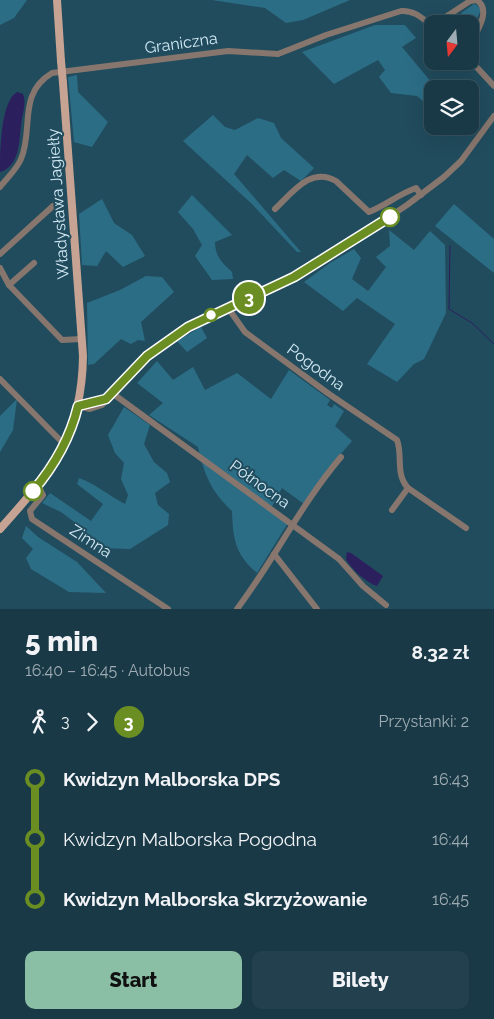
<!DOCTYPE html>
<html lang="pl">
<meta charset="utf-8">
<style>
body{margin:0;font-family:Raleway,sans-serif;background:#22404d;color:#f1f3f6;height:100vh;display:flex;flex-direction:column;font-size:19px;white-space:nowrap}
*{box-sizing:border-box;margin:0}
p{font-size:16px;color:#9facb3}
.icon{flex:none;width:28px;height:28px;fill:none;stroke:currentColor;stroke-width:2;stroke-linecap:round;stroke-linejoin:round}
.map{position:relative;height:609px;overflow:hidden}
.drawer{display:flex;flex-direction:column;background:#193946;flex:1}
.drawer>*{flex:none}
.badge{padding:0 10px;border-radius:16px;font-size:18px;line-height:32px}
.needle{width:32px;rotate:196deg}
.controls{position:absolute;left:424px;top:15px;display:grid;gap:10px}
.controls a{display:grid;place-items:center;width:55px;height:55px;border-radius:10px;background:#193946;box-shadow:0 5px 20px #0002,0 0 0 1px #37535f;font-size:25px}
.map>.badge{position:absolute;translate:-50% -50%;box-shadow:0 0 0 2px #fff}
.legs{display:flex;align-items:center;gap:8px;height:55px;padding:0 25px;font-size:16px}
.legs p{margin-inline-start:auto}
.headline{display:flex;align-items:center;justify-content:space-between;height:85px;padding:0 25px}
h1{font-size:28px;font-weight:800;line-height:38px}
.primary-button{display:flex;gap:10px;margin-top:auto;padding:10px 25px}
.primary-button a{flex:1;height:58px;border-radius:10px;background:#8abfa5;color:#111;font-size:20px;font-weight:800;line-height:58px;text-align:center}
.primary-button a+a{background:#22404d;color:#f1f3f6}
ul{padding:0 25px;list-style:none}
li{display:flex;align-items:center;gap:18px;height:60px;font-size:19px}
li i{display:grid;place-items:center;width:8px;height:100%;margin:0 6px;background:currentColor}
li i::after{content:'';width:12px;height:12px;margin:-6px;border:4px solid;border-radius:50%;background:#193946}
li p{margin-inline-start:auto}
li:first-child i{background:linear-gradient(#0000 50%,currentColor 0)}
li:last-child i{background:linear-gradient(currentColor 50%,#0000 0)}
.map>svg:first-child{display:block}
.green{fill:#2c6d86}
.water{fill:#2c1f5e}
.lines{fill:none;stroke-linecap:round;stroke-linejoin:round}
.stream{stroke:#2c1f5e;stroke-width:1}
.minor{stroke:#87766d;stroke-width:6}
.major{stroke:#c6a392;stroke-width:8}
.major-bridge{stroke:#c6a392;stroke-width:8}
.line-1-casing{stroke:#fff;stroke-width:11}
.line-1{stroke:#6b8e23;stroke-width:8}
.stop-1-dot{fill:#fff;stroke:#6b8e23;stroke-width:2.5}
.labels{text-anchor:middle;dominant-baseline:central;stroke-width:4;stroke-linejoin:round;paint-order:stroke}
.street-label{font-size:16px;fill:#d3eaf4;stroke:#214c5e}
</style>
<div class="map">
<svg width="494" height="609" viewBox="0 0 494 609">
<rect width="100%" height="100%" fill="#214c5e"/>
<g class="green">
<polygon points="0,0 27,0 14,18 0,25"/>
<polygon points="212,0 350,0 303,20 286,23 265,8"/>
<polygon points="474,4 477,5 481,10 474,24 461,13"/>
<polygon points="375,25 405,25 416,38 402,47 437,89 432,89 432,109 417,96 391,93 379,77 385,70 378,60 334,84 302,52"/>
<polygon points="77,75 78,92 108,122 92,147 74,142 68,77"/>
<polygon points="213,115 225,127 235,130 258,118 274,123 281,138 314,168 301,181 284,170 273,178 247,155 234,174 301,252 297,252 252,204 183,141"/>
<path d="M192 195 232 235 215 242C215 256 222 263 232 272L233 279 212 280 195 256 202 245 193 229 178 212Z"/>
<polygon points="102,199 114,223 132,235 145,256 123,267 106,251 97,266 82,265 79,214"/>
<polygon points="454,204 494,239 494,273 435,226"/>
<polygon points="389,230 414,250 430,231 445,245 446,313 424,359 414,364 397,382 367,364 395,324 357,298 343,311 304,282 330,263 354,249 361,258 352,279 368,291 386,267 376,257 390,246"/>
<polygon points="146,276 162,277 174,292 141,322 145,341 138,340 131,344 121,339 94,364 88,365 87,303 120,290"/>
<polygon points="201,327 207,338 187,352 177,341"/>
<path d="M157 361 173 380 193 367 205 390 237 373 271 399 289 370 330 400 327 405 332 408 334 404 344 411 335 426 352 441 327 470 304 504 282 488 270 510 288 523 257 573C235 554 233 539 232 511 210 490 205 476 198 447L149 415 163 403 137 383Z"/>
<polygon points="17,399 13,430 0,452 0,416"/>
<path d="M124 407 150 425 144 444 154 462 167 473 170 482 155 493 158 505 169 514 168 525 130 549 98 548 91 542 81 527 61 512 42 503 50 493 91 521 103 504 77 484 79 478C96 484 109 496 125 504L128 495 121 479 124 463 115 453 108 435Z"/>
<polygon points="26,526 38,537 77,562 106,593 69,592 31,569 26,558 33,549 22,538"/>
</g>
<g class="water">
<path d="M17 92 23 94C27 104 22 115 21 125 19 142 20 166 0 172 0 154 0 102 17 92Z"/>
<path d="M347 552 351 553 383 576 377 586C367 583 351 569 346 559Z"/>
</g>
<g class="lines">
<polyline class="stream" points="450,246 449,309 472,323 494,344"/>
<g class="minor">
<polyline points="435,24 470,1 477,0"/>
<path d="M470 45C476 32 492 11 477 0"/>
<polyline points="470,60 494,86"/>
<path d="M0 187C7 178 17 169 21 159 34 129 17 94 52 73L228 51 278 54 326 35 401 11C415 10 423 19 432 26"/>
<path d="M275 209C292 193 311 166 336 181L369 212C386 205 399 194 416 188L421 195"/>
<polyline points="0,254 53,206"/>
<polyline points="0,268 9,285 62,340 81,339"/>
<polyline points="9,285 34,263"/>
<path d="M228 308 245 332 329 394 397 440C403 456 395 474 408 488L392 510"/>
<polyline points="0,379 55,435 60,440 67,441"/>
<polyline points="112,393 339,559 363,586 386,605"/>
<polyline points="78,406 90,409 102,405 147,357 166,341 213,314 294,277 371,229 407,205 444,177 461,161 494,116"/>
<polyline points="79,406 106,399"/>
<polyline points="38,485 43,495 30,511 32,519 168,609"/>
<polyline points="408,488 466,528"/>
<polyline points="274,554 317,609"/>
<path d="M237 609C274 560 301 504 341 457"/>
</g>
<g class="major">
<polyline points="57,0 61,61"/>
<path d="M0 529C51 472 82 437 83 356L63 83"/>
</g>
<polyline class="major-bridge" points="61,61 63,83"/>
</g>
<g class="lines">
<defs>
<path id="line-1" d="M33 491C55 465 70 439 78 406L106 399 147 356 188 327 294 277 390 217"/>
</defs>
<use href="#line-1" class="line-1-casing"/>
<use href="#line-1" class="line-1"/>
</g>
<g class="stop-1-dot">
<circle cx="390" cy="217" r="9"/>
<circle cx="211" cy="315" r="6"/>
<circle cx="33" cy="491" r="9"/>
</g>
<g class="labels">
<g class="street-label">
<text transform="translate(181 43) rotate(-8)">Graniczna</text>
<text transform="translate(58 204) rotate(-94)">Władysława Jagiełły</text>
<text transform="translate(316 367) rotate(36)">Pogodna</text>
<text transform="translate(260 484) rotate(36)">Północna</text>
<text transform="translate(91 541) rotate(33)">Zimna</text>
</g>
</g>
</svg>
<div class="controls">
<a><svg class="needle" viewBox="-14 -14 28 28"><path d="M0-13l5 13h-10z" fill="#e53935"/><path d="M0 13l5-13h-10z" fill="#9facb3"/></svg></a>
<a><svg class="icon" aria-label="layers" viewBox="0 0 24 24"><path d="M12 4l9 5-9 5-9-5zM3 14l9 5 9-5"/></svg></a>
</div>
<b class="badge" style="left:249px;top:298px;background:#6b8e23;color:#fff">3</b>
</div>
<section class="drawer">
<div class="headline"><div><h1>5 min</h1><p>16:40 – 16:45 · Autobus</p></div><b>8.32 zł</b></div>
<div class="legs"><svg class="icon" aria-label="walk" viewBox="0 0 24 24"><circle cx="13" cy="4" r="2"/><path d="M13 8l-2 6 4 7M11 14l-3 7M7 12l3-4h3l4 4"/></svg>3<svg class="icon" aria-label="forward" viewBox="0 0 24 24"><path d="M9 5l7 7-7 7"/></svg><b class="badge" style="background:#6b8e23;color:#fff">3</b><p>Przystanki: 2</p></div>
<ul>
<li><i style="color:#6b8e23"></i><b>Kwidzyn Malborska DPS</b><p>16:43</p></li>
<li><i style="color:#6b8e23"></i><span>Kwidzyn Malborska Pogodna</span><p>16:44</p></li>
<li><i style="color:#6b8e23"></i><b>Kwidzyn Malborska Skrzyżowanie</b><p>16:45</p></li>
</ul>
<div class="primary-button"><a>Start</a><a>Bilety</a></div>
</section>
